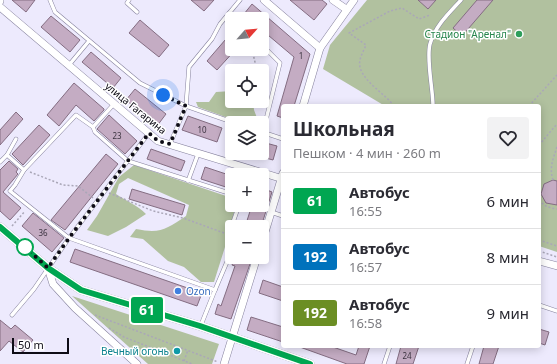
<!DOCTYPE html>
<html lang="ru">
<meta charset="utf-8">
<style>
body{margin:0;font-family:"Noto Sans",sans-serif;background:#f2f2f3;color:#2b2b33;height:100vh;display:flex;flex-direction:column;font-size:15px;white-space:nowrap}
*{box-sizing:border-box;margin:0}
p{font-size:13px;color:#7c7c81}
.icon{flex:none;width:22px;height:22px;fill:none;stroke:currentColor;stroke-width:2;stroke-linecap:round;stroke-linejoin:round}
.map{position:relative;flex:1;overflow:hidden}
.sheet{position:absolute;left:281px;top:104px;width:260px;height:244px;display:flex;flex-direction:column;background:#fff;border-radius:4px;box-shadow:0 2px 10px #0003}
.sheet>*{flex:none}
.badge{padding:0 8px;border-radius:3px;font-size:14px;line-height:26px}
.needle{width:26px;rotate:63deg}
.fabs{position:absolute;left:225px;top:12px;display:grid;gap:8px}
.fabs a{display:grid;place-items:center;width:44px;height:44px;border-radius:4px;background:#fff;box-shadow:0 2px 10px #0003;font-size:20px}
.scale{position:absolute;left:12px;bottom:10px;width:57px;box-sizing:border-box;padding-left:4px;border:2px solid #0e0c16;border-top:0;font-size:11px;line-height:14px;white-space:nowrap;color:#0e0c16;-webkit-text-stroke:3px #fff;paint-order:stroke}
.you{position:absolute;width:20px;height:20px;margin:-10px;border:3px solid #fff;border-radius:50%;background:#1a73e8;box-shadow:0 0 0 6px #1a73e833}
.map>.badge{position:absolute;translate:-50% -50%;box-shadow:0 0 0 2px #fff}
.round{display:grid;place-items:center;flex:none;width:42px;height:42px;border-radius:4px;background:#f2f2f3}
.head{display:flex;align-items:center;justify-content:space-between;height:68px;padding:0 12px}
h1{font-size:19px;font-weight:700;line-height:30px}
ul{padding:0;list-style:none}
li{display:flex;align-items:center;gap:12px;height:56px;padding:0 12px;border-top:1px solid #e1e1e2}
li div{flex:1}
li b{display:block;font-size:15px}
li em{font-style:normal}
li .badge{min-width:44px;font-weight:700;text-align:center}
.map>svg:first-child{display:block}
.green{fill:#b1c19f}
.building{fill:#c4acc3;stroke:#846d82}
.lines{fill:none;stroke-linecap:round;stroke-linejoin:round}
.service-casing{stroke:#86829e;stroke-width:4.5}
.minor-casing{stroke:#86829e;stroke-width:8}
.tertiary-casing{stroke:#86829e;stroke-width:9}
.path{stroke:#aaa7b8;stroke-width:1.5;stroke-dasharray:2 2;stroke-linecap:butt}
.service{stroke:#fff;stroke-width:3.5}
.minor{stroke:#fff;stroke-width:7}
.tertiary{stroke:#fff;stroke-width:8}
.line-casing{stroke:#fff;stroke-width:9}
.line{stroke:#00a651;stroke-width:6}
.walk{stroke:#0e0c16;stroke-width:4;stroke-dasharray:0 7.2}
.leisure-dot{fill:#2e9e5b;stroke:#fff;stroke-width:1.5}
.stop-dot{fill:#fff;stroke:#00a651;stroke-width:2}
.shop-dot{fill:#3f7fe0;stroke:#fff;stroke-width:1.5}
.culture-dot{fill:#0f9aa8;stroke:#fff;stroke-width:1.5}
.labels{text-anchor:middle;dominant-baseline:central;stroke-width:3;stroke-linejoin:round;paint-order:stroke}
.number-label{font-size:8px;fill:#3c3441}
.leisure-label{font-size:10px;fill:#27864d;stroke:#fff;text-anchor:end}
.street-label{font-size:10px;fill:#0e0c16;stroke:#fff}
.shop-label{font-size:10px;fill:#366cbe;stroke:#fff;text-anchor:start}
.culture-label{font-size:10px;fill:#0d838f;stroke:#fff;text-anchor:end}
</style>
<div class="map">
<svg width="557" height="364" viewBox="0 0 557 364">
<rect width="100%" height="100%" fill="#edeafd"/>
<g class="green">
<polygon points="367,0 557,0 557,252 539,246 539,106 385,106 323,69 330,45"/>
<polygon points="232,91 232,101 253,101 254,110 259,123 242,123 198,107 196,102 209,102 216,92"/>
<path d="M134 165 232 198V205H236L225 247 214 282H201L184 267 168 261 143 239 130 237 136 229C161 234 166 229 186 216L189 205 128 178 119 184 116 194C126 201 137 205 146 214L126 227 108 236 87 230 97 216 119 177Z"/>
<polygon points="72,296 219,344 212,364 148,364"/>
</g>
<g class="building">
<polygon points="12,0 35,0 26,12"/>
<polygon points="191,0 214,0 204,11"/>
<polygon points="290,0 322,0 327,4 314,20"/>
<polygon points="418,0 436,0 428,9"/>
<polygon points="477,0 493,0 462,36 453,28"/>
<polygon points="252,4 310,54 294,106 283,106 283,118 277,116 294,57 262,30 262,19 249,19 244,14"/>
<polygon points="51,16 80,40 70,52 41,27"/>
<polygon points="140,20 169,45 159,57 129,33"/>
<polygon points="232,32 232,49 236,49 217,70 207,61"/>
<polygon points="91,52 121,78 113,88 82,62"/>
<polygon points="74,83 104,109 104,110 94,121 76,105 59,126 47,115"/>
<polygon points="135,89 166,114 157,126 126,100"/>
<polygon points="16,112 23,119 0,145 0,130"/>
<polygon points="109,115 137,141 125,154 97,129"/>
<polygon points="188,116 222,128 217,142 182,130"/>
<polygon points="39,125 50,135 23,165 12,154"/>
<polygon points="262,142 277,146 273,160 262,157"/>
<polygon points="151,149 185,161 181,171 147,159"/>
<polygon points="106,154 118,164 65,230 51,220"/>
<polygon points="9,161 18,169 16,172 18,174 3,192 21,208 10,220 0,211 0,170"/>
<polygon points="205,167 232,176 232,189 201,179"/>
<polygon points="553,180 557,181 557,205 546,203 541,194 544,184"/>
<polygon points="262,188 272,192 261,227 245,227 252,205 262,205"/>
<polygon points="132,189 185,205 182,215 129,199"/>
<polygon points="33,213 64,238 52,252 22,226"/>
<polygon points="75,249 202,293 197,306 70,262"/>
<polygon points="235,257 251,261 231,319 215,314 218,304 221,306 235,266 232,265"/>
<polygon points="263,280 283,287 283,301 259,293"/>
<polygon points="251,317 283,327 283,342 247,330"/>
<polygon points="0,320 11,329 15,325 33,340 23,352 9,341 0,351"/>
<polygon points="539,329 549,332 545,345 539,343"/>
<polygon points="297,346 330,346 356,355 359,346 370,346 364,364 347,364"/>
<polygon points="401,346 419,346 413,364 396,364"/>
<polygon points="484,346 499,346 493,364 479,364"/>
</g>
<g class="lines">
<defs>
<g id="service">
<polyline points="50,0 55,12 140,83 186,106 235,123"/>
<polyline points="129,0 127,3 137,12"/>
<polyline points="229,13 235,19"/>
<polyline points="262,45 280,63 263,132"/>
<polyline points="69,65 89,41"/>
<polyline points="114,104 93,127 76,115 24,170 15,185 10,191 69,238 215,290 201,325"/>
<path d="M433 106C433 89 426 59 430 44 435 26 449 13 461 0"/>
<polyline points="93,127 95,132 128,161 232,194"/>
<polyline points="262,132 283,139"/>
<polyline points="170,144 186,106 189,67 212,39 220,24 240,0"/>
<polyline points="7,155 16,139"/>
<polyline points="0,162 7,155 24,170"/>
<polyline points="188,181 198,154"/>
<polyline points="271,212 283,216"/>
<polyline points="231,249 230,231 239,205"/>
<polyline points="215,290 232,250"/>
<polyline points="539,305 557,311"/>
<polyline points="12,315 34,289 69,238 149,133"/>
<polyline points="384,364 390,346"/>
<polyline points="467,364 473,346"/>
</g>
<g id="minor">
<polyline points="264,0 320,48"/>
<polyline points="333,0 346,9"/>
<polyline points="0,1 0,0"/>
<polyline points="0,7 158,141 283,179"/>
<polyline points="303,106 320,48 354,0"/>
<polyline points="262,242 283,173"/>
<polyline points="539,261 557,266"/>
<polyline points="48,268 53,284 75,308 137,364"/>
<polyline points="224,364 257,257"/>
</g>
<polyline id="tertiary" points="0,227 48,268 81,290 200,326 310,364"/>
</defs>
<use href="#service" class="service-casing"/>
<use href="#minor" class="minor-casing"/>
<use href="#tertiary" class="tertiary-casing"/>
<g class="path">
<polyline points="252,49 257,71"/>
<polyline points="262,95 264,105"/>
<path d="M394 106C385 93 356 78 360 60 361 55 364 50 366 45L349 33 390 11 402 8 419 19 430 15"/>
<polyline points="529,106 557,75"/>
<polyline points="539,145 557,124"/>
<polyline points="30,172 63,185 78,186 93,198"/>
<path d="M553 180C549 168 553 159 557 147"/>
<polyline points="109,193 153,211 183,218 224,233"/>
<path d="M539 200C544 206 549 208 557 209"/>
<polyline points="12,226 25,211"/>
<polyline points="539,240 557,246"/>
<polyline points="539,251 557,257"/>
<polyline points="95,315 218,362"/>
<polyline points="109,328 124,337 192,364"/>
<polyline points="184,361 188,350"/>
</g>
<use href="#service" class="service"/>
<use href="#minor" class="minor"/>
<use href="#tertiary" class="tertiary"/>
</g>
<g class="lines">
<defs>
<polyline id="line" points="0,227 48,268 81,290 200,326 310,364"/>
</defs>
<use href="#line" class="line-casing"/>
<use href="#line" class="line"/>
<polyline class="walk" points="25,247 48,268 69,238 149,133 158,141 170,144 186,106 163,95"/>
</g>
<circle class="leisure-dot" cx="519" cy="34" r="4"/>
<circle class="stop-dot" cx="25" cy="247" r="8"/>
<circle class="shop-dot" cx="178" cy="291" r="4"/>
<circle class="culture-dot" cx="177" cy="351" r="4"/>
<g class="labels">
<g class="number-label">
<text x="301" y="55">1</text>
<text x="202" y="129">10</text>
<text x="117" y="135">23</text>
<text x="43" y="232">36</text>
<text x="407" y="355">24</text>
</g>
<g class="leisure-label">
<text x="511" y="34">Стадион "Аренал"</text>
</g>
<g class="street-label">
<text transform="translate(136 108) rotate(39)">улица Гагарина</text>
</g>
<g class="shop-label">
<text x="186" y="291">Ozon</text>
</g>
<g class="culture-label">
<text x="169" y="351">Вечный огонь</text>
</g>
</g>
</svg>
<div class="fabs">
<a><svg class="needle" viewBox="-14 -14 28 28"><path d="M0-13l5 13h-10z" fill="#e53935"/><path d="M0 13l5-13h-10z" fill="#7c7c81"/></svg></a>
<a><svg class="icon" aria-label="locate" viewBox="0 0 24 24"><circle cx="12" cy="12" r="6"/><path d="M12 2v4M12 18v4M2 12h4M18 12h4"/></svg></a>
<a><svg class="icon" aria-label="layers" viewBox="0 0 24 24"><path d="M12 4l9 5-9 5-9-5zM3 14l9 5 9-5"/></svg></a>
<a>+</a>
<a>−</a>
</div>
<div class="scale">50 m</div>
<div class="you" style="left:163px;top:95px"></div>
<b class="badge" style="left:147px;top:310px;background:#00a651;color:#fff">61</b>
<section class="sheet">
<div class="head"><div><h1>Школьная</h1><p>Пешком · 4 мин · 260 m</p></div><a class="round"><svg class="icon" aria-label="heart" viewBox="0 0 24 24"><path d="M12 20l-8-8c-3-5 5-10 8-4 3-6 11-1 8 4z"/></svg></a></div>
<ul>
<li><span class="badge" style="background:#00a651;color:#fff">61</span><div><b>Автобус</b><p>16:55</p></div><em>6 мин</em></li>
<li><span class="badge" style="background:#0072bc;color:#fff">192</span><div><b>Автобус</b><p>16:57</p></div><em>8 мин</em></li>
<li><span class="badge" style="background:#6b8e23;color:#fff">192</span><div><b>Автобус</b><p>16:58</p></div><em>9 мин</em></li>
</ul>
</section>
</div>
